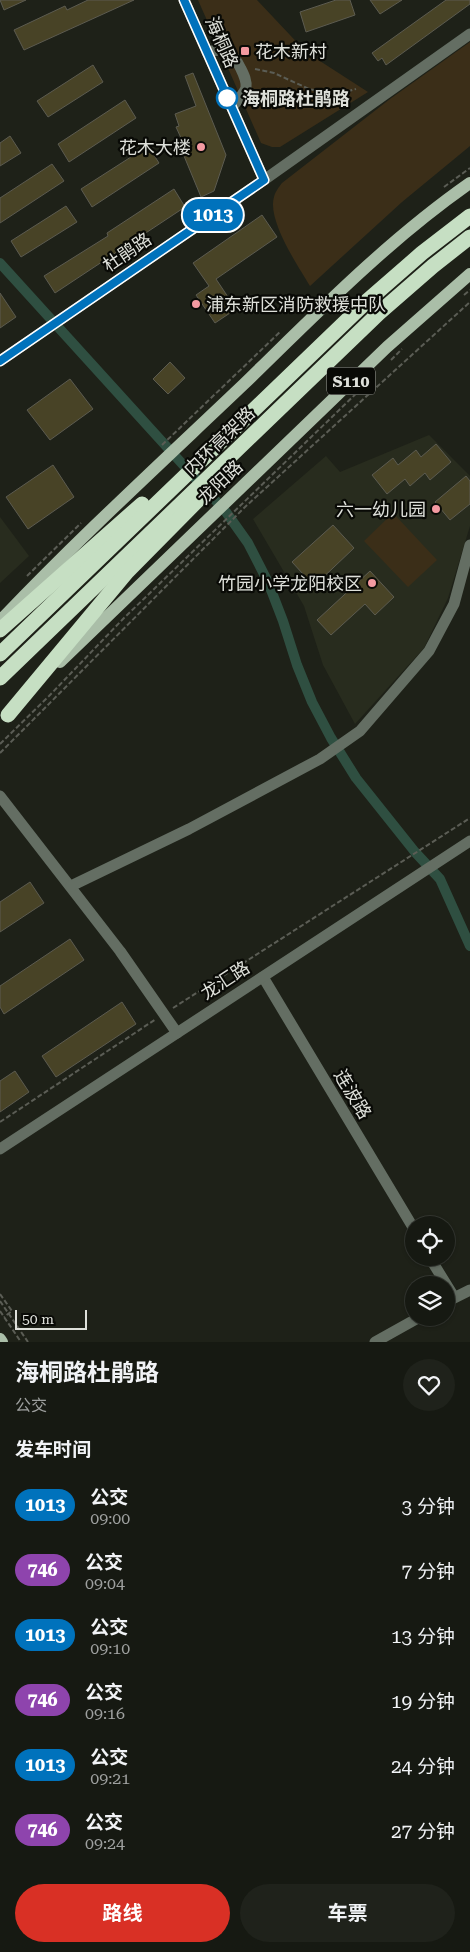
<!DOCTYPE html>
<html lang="zh">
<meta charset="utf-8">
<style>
body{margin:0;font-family:"Roboto Serif","Noto Sans SC",serif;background:#1f221b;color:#f1f3f6;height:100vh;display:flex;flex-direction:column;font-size:19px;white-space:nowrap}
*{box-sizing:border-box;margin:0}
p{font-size:16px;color:#9ea09f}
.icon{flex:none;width:28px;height:28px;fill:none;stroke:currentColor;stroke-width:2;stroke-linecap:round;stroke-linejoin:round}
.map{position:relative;height:1342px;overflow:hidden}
.details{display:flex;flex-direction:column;background:#161912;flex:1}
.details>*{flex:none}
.badge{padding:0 10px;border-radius:16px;font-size:18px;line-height:32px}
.buttons{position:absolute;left:405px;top:1216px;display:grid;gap:10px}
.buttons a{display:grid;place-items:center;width:50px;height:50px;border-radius:50%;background:#161912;box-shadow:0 1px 4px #0004,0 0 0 1px #353832;font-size:25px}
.scale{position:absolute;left:15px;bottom:12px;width:72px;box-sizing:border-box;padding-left:5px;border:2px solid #dee0da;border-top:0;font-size:14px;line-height:18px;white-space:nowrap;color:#dee0da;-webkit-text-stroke:4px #090a06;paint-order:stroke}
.map>.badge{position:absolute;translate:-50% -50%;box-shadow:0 0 0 2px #fff}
h2{padding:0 15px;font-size:19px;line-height:45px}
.round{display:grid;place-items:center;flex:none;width:52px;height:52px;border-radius:26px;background:#1f221b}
.summary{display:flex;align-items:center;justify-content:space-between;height:85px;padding:0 15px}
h1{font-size:24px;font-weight:700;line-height:38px}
.action{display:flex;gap:10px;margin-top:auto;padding:10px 15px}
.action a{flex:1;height:58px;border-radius:30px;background:#d93025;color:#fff;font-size:20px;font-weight:700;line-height:58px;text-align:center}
.action a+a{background:#1f221b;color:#f1f3f6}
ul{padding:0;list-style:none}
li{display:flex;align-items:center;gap:15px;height:65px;padding:0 15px}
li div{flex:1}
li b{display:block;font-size:19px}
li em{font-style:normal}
li .badge{min-width:55px;font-weight:700;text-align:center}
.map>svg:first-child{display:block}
.built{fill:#282c1e}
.green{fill:#3b2e18}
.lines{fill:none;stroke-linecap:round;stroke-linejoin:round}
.canal{stroke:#2f4f41;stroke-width:10}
.building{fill:#484326;stroke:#5c5b50}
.path{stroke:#5b5d55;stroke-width:2;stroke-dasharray:5 2.5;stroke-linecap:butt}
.minor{stroke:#646e63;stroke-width:11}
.major{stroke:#aabea8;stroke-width:12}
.highway{stroke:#c6dfc3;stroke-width:15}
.line-casing{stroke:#fff;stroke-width:11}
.line{stroke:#0072bc;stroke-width:8}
.poi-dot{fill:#f49aa1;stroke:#090a06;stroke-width:2}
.stop-dot{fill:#fff;stroke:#0072bc;stroke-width:2.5}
.labels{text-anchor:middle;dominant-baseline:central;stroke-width:4.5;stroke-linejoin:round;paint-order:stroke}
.shield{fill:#090a06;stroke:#9ea09a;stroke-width:1}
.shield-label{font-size:16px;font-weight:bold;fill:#dee0da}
.street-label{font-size:18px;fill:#dee0da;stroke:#090a06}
.poi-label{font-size:18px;fill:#dee0da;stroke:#090a06;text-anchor:end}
.stop-label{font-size:18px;font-weight:bold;fill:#dee0da;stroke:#090a06;text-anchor:start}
</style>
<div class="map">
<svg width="470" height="1342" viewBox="0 0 470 1342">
<rect width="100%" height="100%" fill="#1e2118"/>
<g class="built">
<polygon points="429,435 470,476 470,526 448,598 424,648 355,724 323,665 304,606 253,519 326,456 340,472"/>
<polygon points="0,517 29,556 0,583"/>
</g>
<g class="green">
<polygon points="198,0 257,0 306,52 368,92 280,147 272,147 261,143"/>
<path d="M470 42V146L402 202 310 286C298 266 267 220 274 197 275 192 279 187 282 183L390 99Z"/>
<polygon points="393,513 437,560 408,587 364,541"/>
</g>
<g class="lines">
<polyline class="canal" points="0,263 226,512 248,543 268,582 283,621 297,665 312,702 331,738 356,778 415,852 440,879 470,946"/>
</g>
<g class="building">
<polygon points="0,0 26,0 4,10"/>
<polygon points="88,0 134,0 24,50 14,30 65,6 67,10"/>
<polygon points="336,0 350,0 355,15 306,32 300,12"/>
<polygon points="370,0 402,0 380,14"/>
<polygon points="446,0 470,0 470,4 386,65 382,58 378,61 372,53"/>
<polygon points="93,65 103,82 48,117 37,101"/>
<polygon points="193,73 226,155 214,191 201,197 177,139 181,138 176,127 179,126 175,114 196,106 185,76"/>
<polygon points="125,100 136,118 69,162 58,144"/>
<polygon points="10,136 21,153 0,166 0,143"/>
<polygon points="148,146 159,163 92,207 81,189"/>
<polygon points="52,164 64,181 0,223 0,198"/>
<polygon points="174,189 185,207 55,293 44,276 108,236 107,233"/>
<polygon points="66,206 77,222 21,257 11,241"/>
<polygon points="262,215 277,237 216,279 236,309 215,323 196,295 209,286 193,263"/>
<polygon points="0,293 16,317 0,328"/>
<polygon points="170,362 185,378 168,394 153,379"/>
<polygon points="70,379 93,409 50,440 27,410"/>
<polygon points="436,444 451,462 430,480 425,473 410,486 405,479 387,494 372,475 393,458 398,465 416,450 421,457"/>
<polygon points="53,465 74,497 28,529 6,497"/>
<polygon points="466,476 470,481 470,504 450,520 435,502"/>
<polygon points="333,525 354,548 314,586 292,562"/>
<polygon points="370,571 394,597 375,615 365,604 331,635 317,620"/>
<polygon points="30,882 44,903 0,932 0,902"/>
<polygon points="70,939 84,960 4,1014 0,1007 0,986"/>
<polygon points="122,1002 136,1024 56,1077 42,1056"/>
<polygon points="15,1071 29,1092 0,1112 0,1081"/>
</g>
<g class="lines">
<g class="path">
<polyline points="255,69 274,73 309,89 335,95 356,89"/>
<polyline points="444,187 470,168"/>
<polyline points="464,295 470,290"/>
<polyline points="391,360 402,349"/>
<polyline points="162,445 281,331"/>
<polyline points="27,576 81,523"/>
<polyline points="0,744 49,696 123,619 364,386"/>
<polyline points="0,753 245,507 470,302"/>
<polyline points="173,1008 470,818"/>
<polyline points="0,1122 156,1019"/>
<polyline points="0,1294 12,1311 4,1317"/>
<polyline points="0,1301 28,1342"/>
<polyline points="0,1311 21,1342"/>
</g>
<g class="minor">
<polyline points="184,0 264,180"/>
<path d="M207 52C226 47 233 52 241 69 244 75 247 81 246 88 244 94 236 102 232 107"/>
<polyline points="0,361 264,180 470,34"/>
<polyline points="0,796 120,951 177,1033"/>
<polyline points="71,886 189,829 320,759 360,731 429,651 454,604 470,545"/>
<polyline points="263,977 414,1229"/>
<polyline points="0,1149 470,841"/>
<polyline points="430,1258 454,1297"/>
<polyline points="446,1302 470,1290"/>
<polyline points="375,1342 418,1318"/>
</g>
<g class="major">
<path d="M0 621C78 539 162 462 244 384 316 314 387 241 470 183"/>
<polyline points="60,662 387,347 470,274"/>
<polyline points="0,1339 2,1342"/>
</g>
<g class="highway">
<polyline points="0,630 142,504"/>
<polyline points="0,654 367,301 422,253 470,216"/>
<polyline points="0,678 379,313 433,266 470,237"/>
<polyline points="8,715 127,572 206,492"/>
</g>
</g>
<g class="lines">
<defs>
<polyline id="line" points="0,361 264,180 184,0"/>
</defs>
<use href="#line" class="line-casing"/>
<use href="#line" class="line"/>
</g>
<g class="poi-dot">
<rect x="240" y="46" width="10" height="10" rx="2.5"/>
<circle cx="201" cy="147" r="5"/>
<circle cx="196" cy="304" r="5"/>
<circle cx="436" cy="509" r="5"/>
<circle cx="372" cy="583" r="5"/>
</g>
<circle class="stop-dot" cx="227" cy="98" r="10"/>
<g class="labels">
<rect class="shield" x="327" y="367.5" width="48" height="27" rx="4"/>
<g class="shield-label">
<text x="351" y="381">S110</text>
</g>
<g class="street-label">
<text transform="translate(222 42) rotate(66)">海桐路</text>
<text transform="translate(127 252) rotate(-34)">杜鹃路</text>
<text transform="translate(219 441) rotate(-44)">内环高架路</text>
<text transform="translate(220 482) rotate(-44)">龙阳路</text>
<text transform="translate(225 980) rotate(-33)">龙汇路</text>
<text transform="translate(353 1094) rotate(59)">连波路</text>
</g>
<g class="poi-label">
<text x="255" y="51" text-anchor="start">花木新村</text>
<text x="191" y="147">花木大楼</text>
<text x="206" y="304" text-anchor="start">浦东新区消防救援中队</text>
<text x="426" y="509">六一幼儿园</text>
<text x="362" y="583">竹园小学龙阳校区</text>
</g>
<g class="stop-label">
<text x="242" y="98">海桐路杜鹃路</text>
</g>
</g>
</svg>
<div class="buttons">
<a><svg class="icon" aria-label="locate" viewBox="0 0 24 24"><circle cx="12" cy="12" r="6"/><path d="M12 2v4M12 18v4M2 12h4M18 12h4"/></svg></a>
<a><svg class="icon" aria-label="layers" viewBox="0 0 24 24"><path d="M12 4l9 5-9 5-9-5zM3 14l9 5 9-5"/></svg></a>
</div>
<div class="scale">50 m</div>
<b class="badge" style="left:213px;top:215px;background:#0072bc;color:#fff">1013</b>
</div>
<section class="details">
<div class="summary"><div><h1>海桐路杜鹃路</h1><p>公交</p></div><a class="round"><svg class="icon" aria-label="heart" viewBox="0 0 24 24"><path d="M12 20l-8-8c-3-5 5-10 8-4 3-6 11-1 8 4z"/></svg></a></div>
<h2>发车时间</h2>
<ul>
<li><span class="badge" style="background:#0072bc;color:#fff">1013</span><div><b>公交</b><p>09:00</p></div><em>3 分钟</em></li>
<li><span class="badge" style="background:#8e44ad;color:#fff">746</span><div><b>公交</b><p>09:04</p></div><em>7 分钟</em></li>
<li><span class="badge" style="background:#0072bc;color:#fff">1013</span><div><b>公交</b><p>09:10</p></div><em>13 分钟</em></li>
<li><span class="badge" style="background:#8e44ad;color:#fff">746</span><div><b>公交</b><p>09:16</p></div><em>19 分钟</em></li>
<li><span class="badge" style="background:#0072bc;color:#fff">1013</span><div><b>公交</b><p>09:21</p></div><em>24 分钟</em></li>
<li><span class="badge" style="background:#8e44ad;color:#fff">746</span><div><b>公交</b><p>09:24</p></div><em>27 分钟</em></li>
</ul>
<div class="action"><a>路线</a><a>车票</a></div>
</section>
